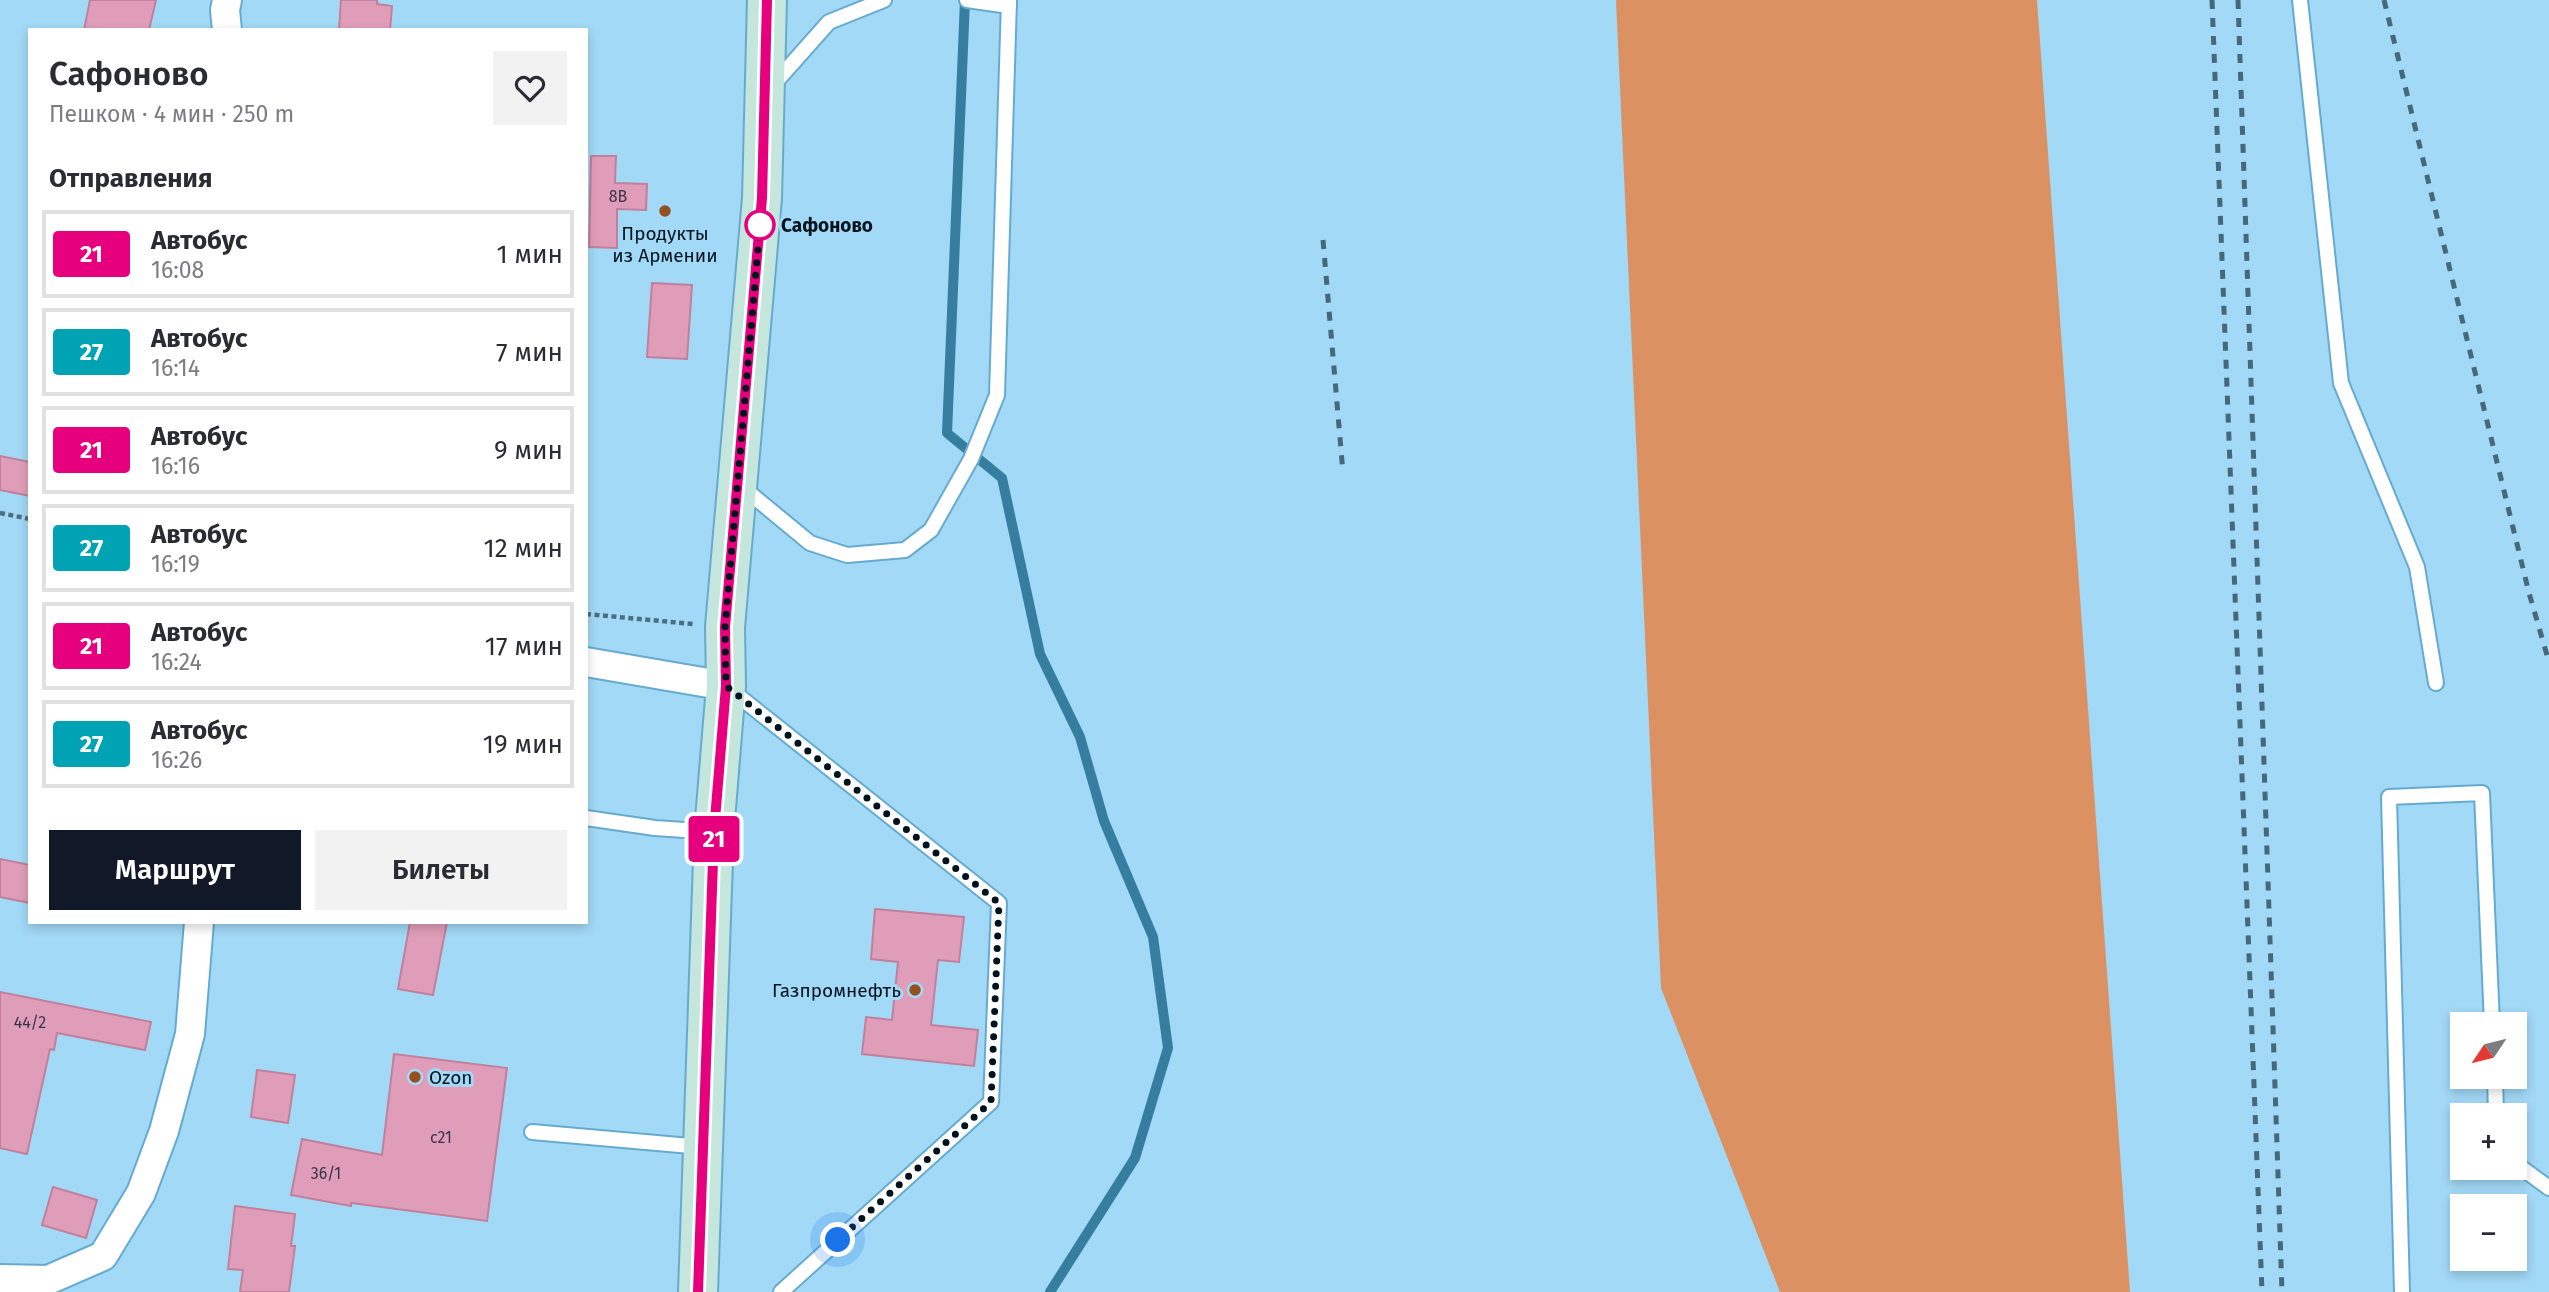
<!DOCTYPE html>
<html lang="ru">
<meta charset="utf-8">
<style>
body{margin:0;font-family:"Fira Sans",sans-serif;background:#f2f2f3;color:#2b2b33;height:100vh;display:flex;flex-direction:column;font-size:26px;white-space:nowrap}
*{box-sizing:border-box;margin:0}
p{font-size:23px;color:#7c7c81}
.icon{flex:none;width:38px;height:38px;fill:none;stroke:currentColor;stroke-width:2;stroke-linecap:round;stroke-linejoin:round}
.map{position:relative;flex:1;overflow:hidden}
.side{position:absolute;left:28px;top:28px;width:560px;height:896px;display:flex;flex-direction:column;background:#fff;border-radius:0px;box-shadow:0 4px 10px #0003}
.side>*{flex:none}
.badge{padding:0 14px;border-radius:5px;font-size:24px;line-height:46px}
.needle{width:46px;rotate:235deg}
.controls{position:absolute;left:2450px;top:1012px;display:grid;gap:14px}
.controls a{display:grid;place-items:center;width:77px;height:77px;border-radius:0px;background:#fff;box-shadow:0 4px 10px #0003;font-size:35px}
.you{position:absolute;width:35px;height:35px;margin:-18px;border:5px solid #fff;border-radius:50%;background:#1a73e8;box-shadow:0 0 0 10px #1a73e833}
.map>.badge{position:absolute;translate:-50% -50%;box-shadow:0 0 0 4px #fff}
h2{padding:0 21px;font-size:26px;line-height:63px}
.round{display:grid;place-items:center;flex:none;width:74px;height:74px;border-radius:0px;background:#f2f2f3}
.head{display:flex;align-items:center;justify-content:space-between;height:119px;padding:0 21px}
h1{font-size:33px;font-weight:600;line-height:52px}
.cta{display:flex;gap:14px;margin-top:auto;padding:14px 21px}
.cta a{flex:1;height:80px;border-radius:0px;background:#111827;color:#fff;font-size:28px;font-weight:600;line-height:80px;text-align:center}
.cta a+a{background:#f2f2f3;color:#2b2b33}
ul{padding:0;list-style:none}
li{display:flex;align-items:center;gap:21px;height:88px;margin:0 14px 10px;padding:0 7px;border:4px solid #e1e1e2;border-radius:0px}
li div{flex:1}
li b{display:block;font-size:26px}
li em{font-style:normal}
li .badge{min-width:77px;font-weight:700;text-align:center}
.map>svg:first-child{display:block}
.green{fill:#dc9163}
.lines{fill:none;stroke-linecap:round;stroke-linejoin:round}
.stream{stroke:#367ea0;stroke-width:10}
.building{fill:#e09db9;stroke:#c1809c;stroke-width:2}
.lane-casing{stroke:#66abcf;stroke-width:18}
.street-casing{stroke:#66abcf;stroke-width:32}
.secondary-casing{stroke:#66abcf;stroke-width:42}
.path{stroke:#4b6f82;stroke-width:4.5;stroke-dasharray:5 3.5;stroke-linecap:butt}
.lane{stroke:#fff;stroke-width:14}
.street{stroke:#fff;stroke-width:28}
.secondary{stroke:#c4e6dd;stroke-width:38}
.rail{stroke:#46687b;stroke-width:5;stroke-dasharray:9 9;stroke-linecap:butt}
.line-casing{stroke:#fff;stroke-width:16}
.line{stroke:#e6007e;stroke-width:10}
.walk{stroke:#00131d;stroke-width:7;stroke-dasharray:0 12.6}
.poi-dot{fill:#935020;stroke:#a2d9f7;stroke-width:2.5}
.stop-dot{fill:#fff;stroke:#e6007e;stroke-width:3.5}
.labels{text-anchor:middle;dominant-baseline:central;stroke-width:6;stroke-linejoin:round;paint-order:stroke}
.number-label{font-size:16px;fill:#383644}
.stop-label{font-size:19px;font-weight:bold;fill:#00131d;stroke:#a2d9f7;text-anchor:start}
.poi-label{font-size:19px;fill:#00131d;stroke:#a2d9f7}
</style>
<div class="map">
<svg width="2549" height="1292" viewBox="0 0 2549 1292">
<rect width="100%" height="100%" fill="#a2d9f7"/>
<polygon class="green" points="1616,0 2037,0 2130,1292 1780,1292 1661,988"/>
<g class="lines">
<polyline class="stream" points="965,0 947,433 1002,478 1040,654 1080,737 1104,821 1153,937 1168,1048 1135,1158 1050,1292"/>
</g>
<g class="building">
<polygon points="90,0 156,0 149,30 84,30"/>
<polygon points="341,0 377,0 377,4 392,6 390,30 339,30"/>
<polygon points="591,156 616,156 615,183 647,184 646,210 617,209 617,248 589,247"/>
<polygon points="652,283 692,285 687,359 647,357"/>
<polygon points="0,456 30,462 30,496 0,490"/>
<polygon points="0,859 30,865 30,903 0,897"/>
<polygon points="875,909 964,917 959,962 938,960 931,1025 978,1030 974,1066 862,1054 866,1017 892,1020 898,962 871,959"/>
<polygon points="410,922 447,922 433,995 398,989"/>
<polygon points="0,992 151,1022 145,1050 57,1033 54,1050 50,1049 27,1154 0,1148"/>
<polygon points="394,1054 507,1068 487,1221 351,1203 351,1206 291,1195 302,1139 382,1155"/>
<polygon points="257,1070 295,1075 288,1123 251,1117"/>
<polygon points="53,1187 97,1200 86,1238 42,1225"/>
<polygon points="235,1206 295,1214 291,1246 295,1246 289,1292 240,1292 243,1270 228,1269"/>
</g>
<g class="lines">
<defs>
<g id="lane">
<polyline points="967,0 1009,6"/>
<polyline points="2300,0 2341,383 2417,567 2436,683"/>
<polyline points="773,85 829,22 884,0"/>
<polyline points="741,486 810,543 847,555 905,550 931,530 971,459 997,395 1009,0"/>
<polyline points="731,690 999,903 991,1102 781,1292"/>
<polyline points="586,818 655,828 713,832"/>
<polyline points="2495,1076 2496,1115"/>
<polyline points="532,1132 702,1147"/>
<polyline points="2515,1163 2549,1188"/>
<polyline points="2402,1292 2389,797 2482,793 2492,1024"/>
</g>
<g id="street">
<polyline points="227,30 225,10 227,0"/>
<polyline points="586,662 726,686"/>
<polyline points="0,1279 48,1280 103,1256 141,1193 164,1131 190,1034 199,922"/>
</g>
<polyline id="secondary" points="698,1292 714,832 726,686 725,627 762,198 767,0"/>
</defs>
<use href="#lane" class="lane-casing"/>
<use href="#street" class="street-casing"/>
<use href="#secondary" class="secondary-casing"/>
<g class="path">
<polyline points="0,513 30,519"/>
<polyline points="586,614 693,624"/>
</g>
<use href="#lane" class="lane"/>
<use href="#street" class="street"/>
<use href="#secondary" class="secondary"/>
<g class="rail">
<polyline points="2212,0 2262,1292"/>
<polyline points="2238,0 2282,1292"/>
<polyline points="2384,0 2529,593 2549,662"/>
<polyline points="1323,240 1343,473"/>
</g>
</g>
<g class="lines">
<defs>
<polyline id="line" points="698,1292 714,832 726,686 725,627 762,198 767,0"/>
</defs>
<use href="#line" class="line-casing"/>
<use href="#line" class="line"/>
<polyline class="walk" points="760,225 725,627 726,686 999,903 991,1102 838,1240"/>
</g>
<g class="poi-dot">
<circle cx="665" cy="211" r="7"/>
<circle cx="915" cy="990" r="7"/>
<circle cx="415" cy="1077" r="7"/>
</g>
<circle class="stop-dot" cx="760" cy="225" r="14"/>
<g class="labels">
<g class="number-label">
<text x="618" y="196">8В</text>
<text x="30" y="1022">44/2</text>
<text x="441" y="1137">с21</text>
<text x="326" y="1173">36/1</text>
</g>
<g class="stop-label">
<text x="781" y="225">Сафоново</text>
</g>
<g class="poi-label">
<text x="665" y="233">Продукты<tspan x="665" dy="22">из Армении</tspan></text>
<text x="901" y="990" text-anchor="end">Газпромнефть</text>
<text x="429" y="1077" text-anchor="start">Ozon</text>
</g>
</g>
</svg>
<div class="controls">
<a><svg class="needle" viewBox="-14 -14 28 28"><path d="M0-13l5 13h-10z" fill="#e53935"/><path d="M0 13l5-13h-10z" fill="#7c7c81"/></svg></a>
<a>+</a>
<a>−</a>
</div>
<div class="you" style="left:838px;top:1240px"></div>
<b class="badge" style="left:714px;top:839px;background:#e6007e;color:#fff">21</b>
<section class="side">
<div class="head"><div><h1>Сафоново</h1><p>Пешком · 4 мин · 250 m</p></div><a class="round"><svg class="icon" aria-label="heart" viewBox="0 0 24 24"><path d="M12 20l-8-8c-3-5 5-10 8-4 3-6 11-1 8 4z"/></svg></a></div>
<h2>Отправления</h2>
<ul>
<li><span class="badge" style="background:#e6007e;color:#fff">21</span><div><b>Автобус</b><p>16:08</p></div><em>1 мин</em></li>
<li><span class="badge" style="background:#00a3b4;color:#fff">27</span><div><b>Автобус</b><p>16:14</p></div><em>7 мин</em></li>
<li><span class="badge" style="background:#e6007e;color:#fff">21</span><div><b>Автобус</b><p>16:16</p></div><em>9 мин</em></li>
<li><span class="badge" style="background:#00a3b4;color:#fff">27</span><div><b>Автобус</b><p>16:19</p></div><em>12 мин</em></li>
<li><span class="badge" style="background:#e6007e;color:#fff">21</span><div><b>Автобус</b><p>16:24</p></div><em>17 мин</em></li>
<li><span class="badge" style="background:#00a3b4;color:#fff">27</span><div><b>Автобус</b><p>16:26</p></div><em>19 мин</em></li>
</ul>
<div class="cta"><a>Маршрут</a><a>Билеты</a></div>
</section>
</div>
